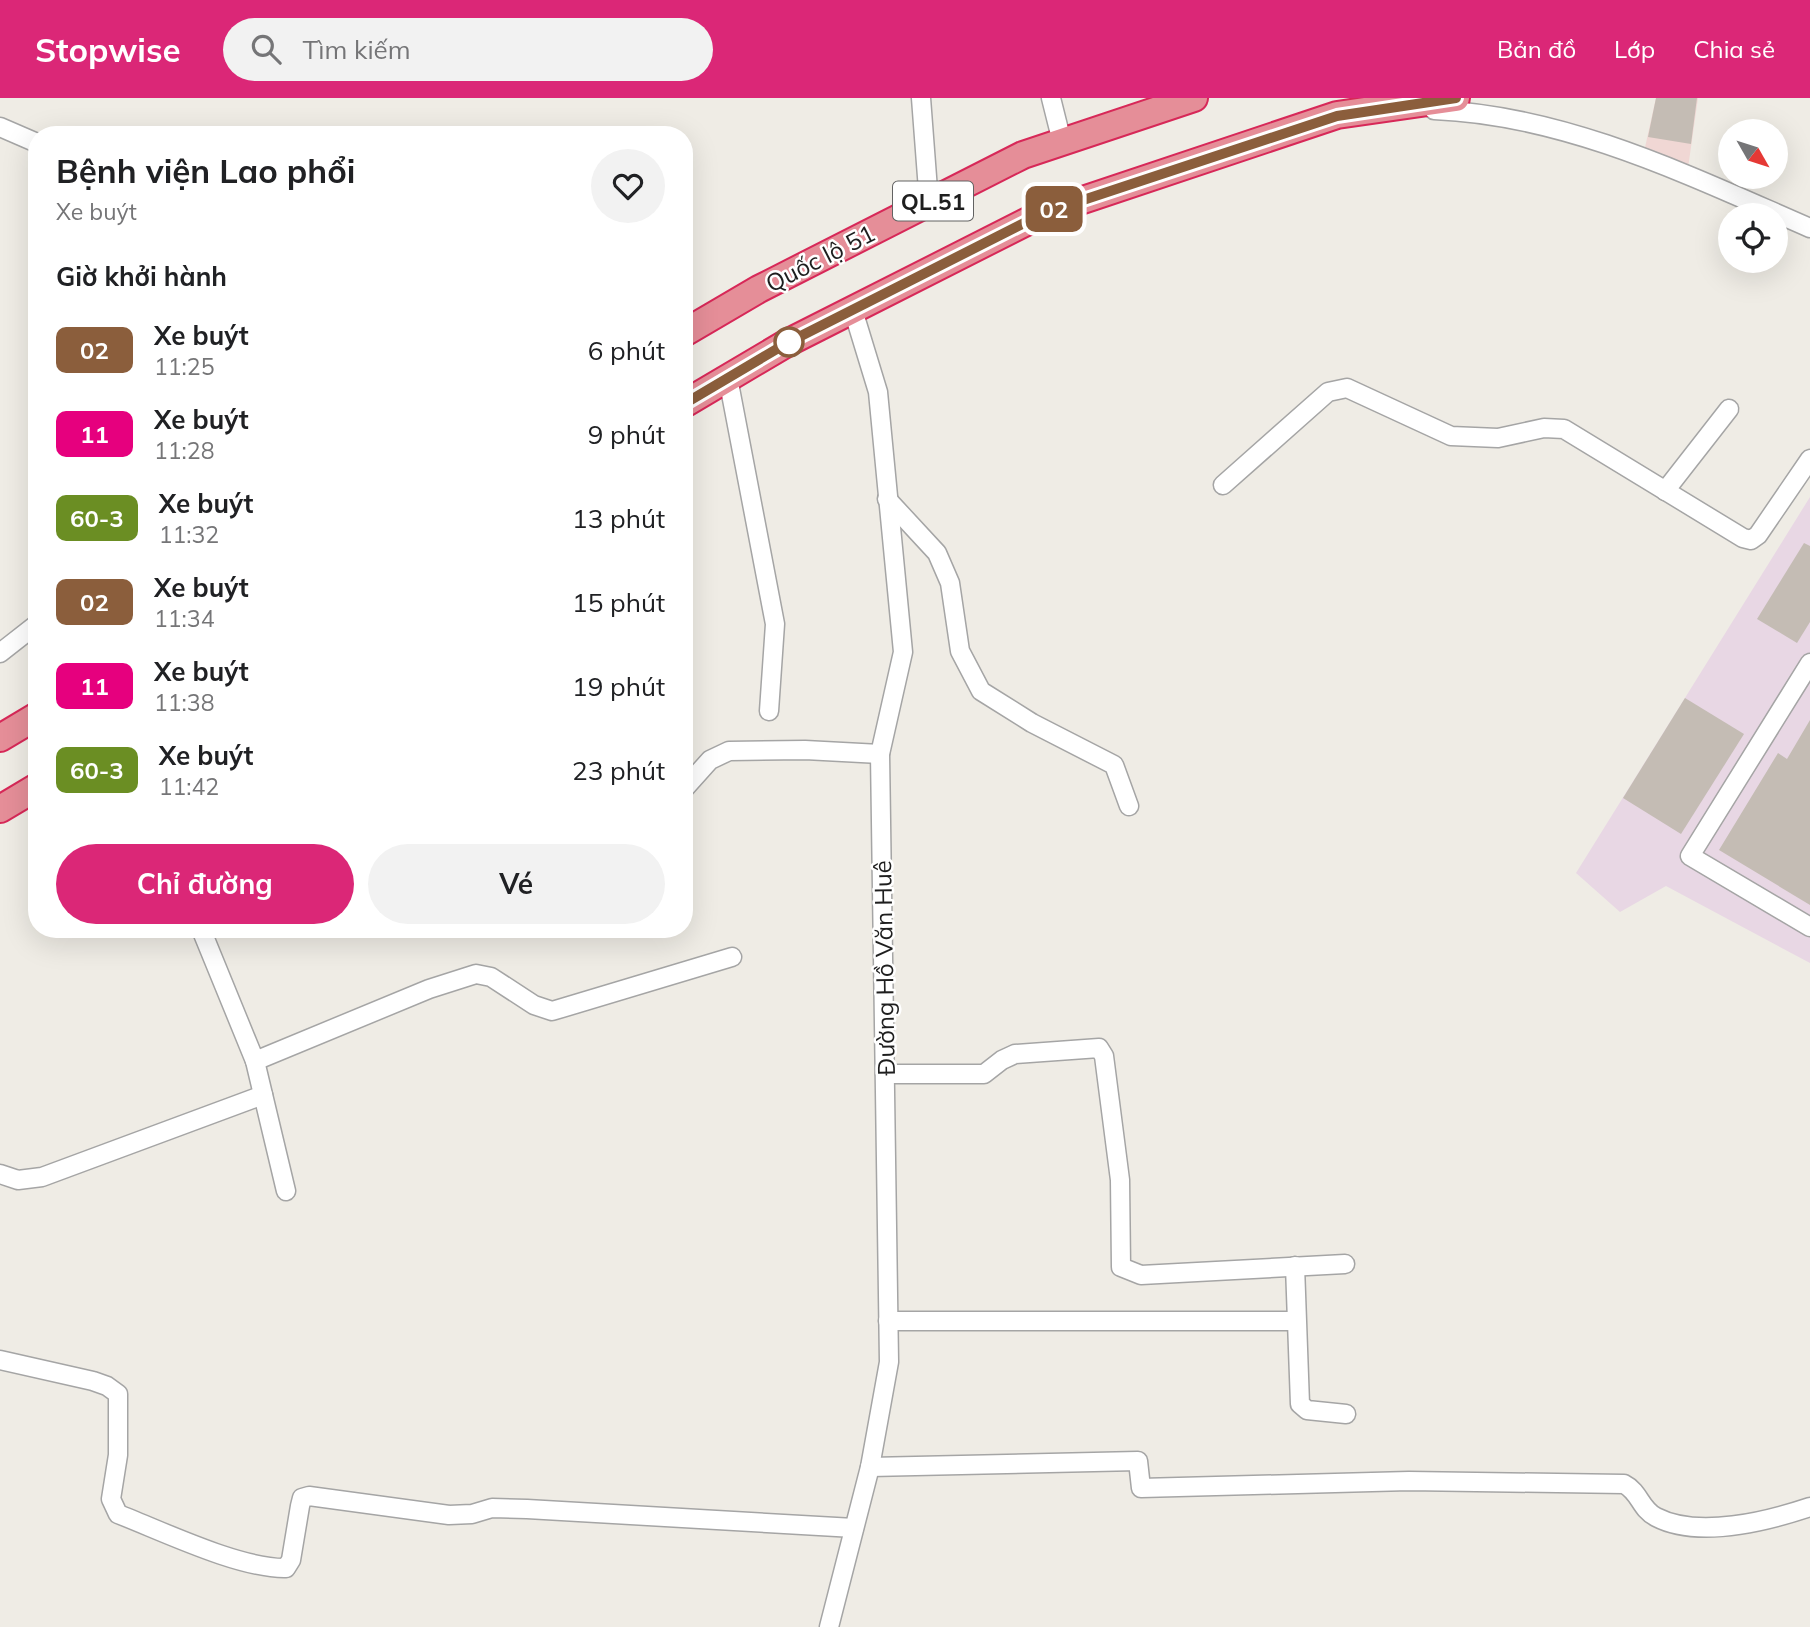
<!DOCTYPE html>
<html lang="vi">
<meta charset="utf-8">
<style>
body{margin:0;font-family:Mulish,sans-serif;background:#f2f2f2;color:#202124;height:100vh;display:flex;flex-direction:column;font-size:26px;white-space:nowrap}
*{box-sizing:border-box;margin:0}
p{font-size:23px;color:#757577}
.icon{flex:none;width:38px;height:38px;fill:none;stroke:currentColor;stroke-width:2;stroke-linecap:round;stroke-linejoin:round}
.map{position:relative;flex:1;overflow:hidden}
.sheet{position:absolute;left:28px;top:28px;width:665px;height:812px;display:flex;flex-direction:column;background:#fff;border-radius:28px;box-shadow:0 7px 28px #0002}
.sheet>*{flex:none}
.badge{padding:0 14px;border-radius:10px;font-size:24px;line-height:46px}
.needle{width:46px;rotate:129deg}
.buttons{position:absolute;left:1718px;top:21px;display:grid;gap:14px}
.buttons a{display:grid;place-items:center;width:70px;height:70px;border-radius:50%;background:#fff;box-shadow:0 7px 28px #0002;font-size:35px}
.map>.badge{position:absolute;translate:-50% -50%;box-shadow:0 0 0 4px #fff}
h2{padding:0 28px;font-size:26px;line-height:63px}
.round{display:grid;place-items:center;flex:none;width:74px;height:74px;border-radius:37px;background:#f2f2f2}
.head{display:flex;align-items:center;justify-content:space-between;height:119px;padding:0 28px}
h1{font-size:33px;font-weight:700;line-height:52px}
.cta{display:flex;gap:14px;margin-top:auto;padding:14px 28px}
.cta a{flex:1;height:80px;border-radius:42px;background:#db2777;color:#fff;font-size:28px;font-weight:700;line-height:80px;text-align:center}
.cta a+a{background:#f2f2f2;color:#202124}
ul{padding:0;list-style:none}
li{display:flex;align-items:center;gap:21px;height:84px;padding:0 28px}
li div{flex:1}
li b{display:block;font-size:26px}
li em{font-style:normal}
li .badge{min-width:77px;font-weight:700;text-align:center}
header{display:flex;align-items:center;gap:42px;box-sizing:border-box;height:98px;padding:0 35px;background:#db2777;color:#fff}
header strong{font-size:33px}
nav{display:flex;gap:38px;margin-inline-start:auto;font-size:24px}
.search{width:490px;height:63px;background:#f2f2f2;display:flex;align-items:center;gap:18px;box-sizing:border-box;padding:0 24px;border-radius:38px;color:#757577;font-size:26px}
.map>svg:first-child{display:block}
.commercial{fill:#f0d7d4}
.industrial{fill:#e8d7e4}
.building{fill:#c4bcb4}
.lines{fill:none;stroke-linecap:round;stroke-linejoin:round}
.minor-casing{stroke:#a5a5a5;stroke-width:21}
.highway-casing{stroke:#d72858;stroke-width:30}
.minor{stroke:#fff;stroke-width:18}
.highway{stroke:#e58e98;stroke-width:26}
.line-casing{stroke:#fff;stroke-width:16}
.line{stroke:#8b5e3c;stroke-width:10}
.stop-dot{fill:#fff;stroke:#8b5e3c;stroke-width:3.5}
.labels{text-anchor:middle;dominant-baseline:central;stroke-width:5;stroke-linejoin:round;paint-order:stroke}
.shield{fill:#fff;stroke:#626262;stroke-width:2}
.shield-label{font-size:23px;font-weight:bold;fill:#1e1e1e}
.street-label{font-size:24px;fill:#1e1e1e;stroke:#fff}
</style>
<header>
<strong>Stopwise</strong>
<div class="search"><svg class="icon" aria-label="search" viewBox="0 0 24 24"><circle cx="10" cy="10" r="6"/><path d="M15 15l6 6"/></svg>Tìm kiếm</div>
<nav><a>Bản đồ</a><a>Lớp</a><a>Chia sẻ</a></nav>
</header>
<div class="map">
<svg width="1810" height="1529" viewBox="0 0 1810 1529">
<rect width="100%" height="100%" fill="#efece5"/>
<polygon class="commercial" points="1656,0 1698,0 1688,70 1644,54"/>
<polygon class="industrial" points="1810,399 1810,865 1666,788 1620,814 1576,775"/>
<g class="building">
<polygon points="1656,0 1697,0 1691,46 1648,39"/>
<polygon points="1804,445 1810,448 1810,524 1797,545 1757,521"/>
<polygon points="1685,600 1744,636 1681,736 1623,700"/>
<polygon points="1810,622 1810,807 1719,752 1778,655 1787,661"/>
</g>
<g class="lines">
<defs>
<g id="minor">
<polyline points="921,0 929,105"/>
<polyline points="1051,0 1062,44"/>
<path d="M1434 12C1566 17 1690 78 1810 130"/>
<polyline points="0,29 37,45"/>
<polyline points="728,280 775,526 769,613"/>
<polyline points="1223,387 1328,294 1347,290 1451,338 1498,340 1544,330 1564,331 1743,440 1751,442 1758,437 1810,361"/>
<polyline points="1665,393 1729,311"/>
<polyline points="887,401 937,455 950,485 960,553 981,593 1032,625 1114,667 1129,708"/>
<polyline points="0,555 37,526"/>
<polyline points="1810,565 1690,758 1810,829"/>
<polyline points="684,691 710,662 729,653 805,652 880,656"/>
<polyline points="201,831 255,963 286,1093"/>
<polyline points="255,963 429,891 476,876 491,879 534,907 552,913 732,859"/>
<polyline points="885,976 984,976 1002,962 1015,956 1099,950 1104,958 1120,1082 1121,1169 1141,1177 1345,1166"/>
<polyline points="0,1076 18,1082 42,1079 263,997"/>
<polyline points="1295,1168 1300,1306 1307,1312 1346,1316"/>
<polyline points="888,1223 1295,1223"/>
<path d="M0 1262 93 1283 107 1288 118 1296V1357L111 1401 118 1416C162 1433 240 1471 286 1470L291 1462 300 1408 302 1400 309 1398 449 1417 472 1416 492 1410 527 1411 854 1430"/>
<path d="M870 1369 1138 1363 1141 1390 1409 1383 1624 1386C1640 1394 1640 1411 1656 1419 1698 1441 1768 1423 1810 1409"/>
<polyline points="829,1529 870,1369 889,1264 880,656 903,554 878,294 853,212"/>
</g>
<g id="highway">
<polyline points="684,235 759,191 1023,57 1194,0"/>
<polyline points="684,306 787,245 1044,115 1337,17 1456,0"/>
<polyline points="0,640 37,618"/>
<polyline points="0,711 37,689"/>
</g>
</defs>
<use href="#minor" class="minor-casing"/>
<use href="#highway" class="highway-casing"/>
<use href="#minor" class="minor"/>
<use href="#highway" class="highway"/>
</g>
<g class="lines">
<defs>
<polyline id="line" points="684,306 787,245 1044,115 1337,18 1456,0"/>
</defs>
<use href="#line" class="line-casing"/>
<use href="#line" class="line"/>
</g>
<circle class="stop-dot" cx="789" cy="244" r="14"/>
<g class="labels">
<rect class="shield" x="893" y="83.5" width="80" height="39" rx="5"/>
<g class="shield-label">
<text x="933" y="103">QL.51</text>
</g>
<g class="street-label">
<text transform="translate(820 160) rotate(-27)">Quốc lộ 51</text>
<text transform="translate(884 870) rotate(-91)">Đường Hồ Văn Huê</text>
</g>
</g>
</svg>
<div class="buttons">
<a><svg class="needle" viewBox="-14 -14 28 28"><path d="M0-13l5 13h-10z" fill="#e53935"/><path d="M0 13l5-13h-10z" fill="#757577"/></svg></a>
<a><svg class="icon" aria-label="locate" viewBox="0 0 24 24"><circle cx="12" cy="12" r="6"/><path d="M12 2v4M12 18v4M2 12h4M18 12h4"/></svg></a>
</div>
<b class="badge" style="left:1054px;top:111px;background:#8b5e3c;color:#fff">02</b>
<section class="sheet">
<div class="head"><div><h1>Bệnh viện Lao phổi</h1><p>Xe buýt</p></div><a class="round"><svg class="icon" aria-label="heart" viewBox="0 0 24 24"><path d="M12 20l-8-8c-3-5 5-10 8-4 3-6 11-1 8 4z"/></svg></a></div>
<h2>Giờ khởi hành</h2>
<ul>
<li><span class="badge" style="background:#8b5e3c;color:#fff">02</span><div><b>Xe buýt</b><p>11:25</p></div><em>6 phút</em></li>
<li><span class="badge" style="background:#e6007e;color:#fff">11</span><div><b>Xe buýt</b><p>11:28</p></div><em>9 phút</em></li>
<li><span class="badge" style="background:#6b8e23;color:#fff">60-3</span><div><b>Xe buýt</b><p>11:32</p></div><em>13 phút</em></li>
<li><span class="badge" style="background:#8b5e3c;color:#fff">02</span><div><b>Xe buýt</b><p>11:34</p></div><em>15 phút</em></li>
<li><span class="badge" style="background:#e6007e;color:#fff">11</span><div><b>Xe buýt</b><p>11:38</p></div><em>19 phút</em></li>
<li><span class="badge" style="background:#6b8e23;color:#fff">60-3</span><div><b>Xe buýt</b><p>11:42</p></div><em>23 phút</em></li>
</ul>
<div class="cta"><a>Chỉ đường</a><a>Vé</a></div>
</section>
</div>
